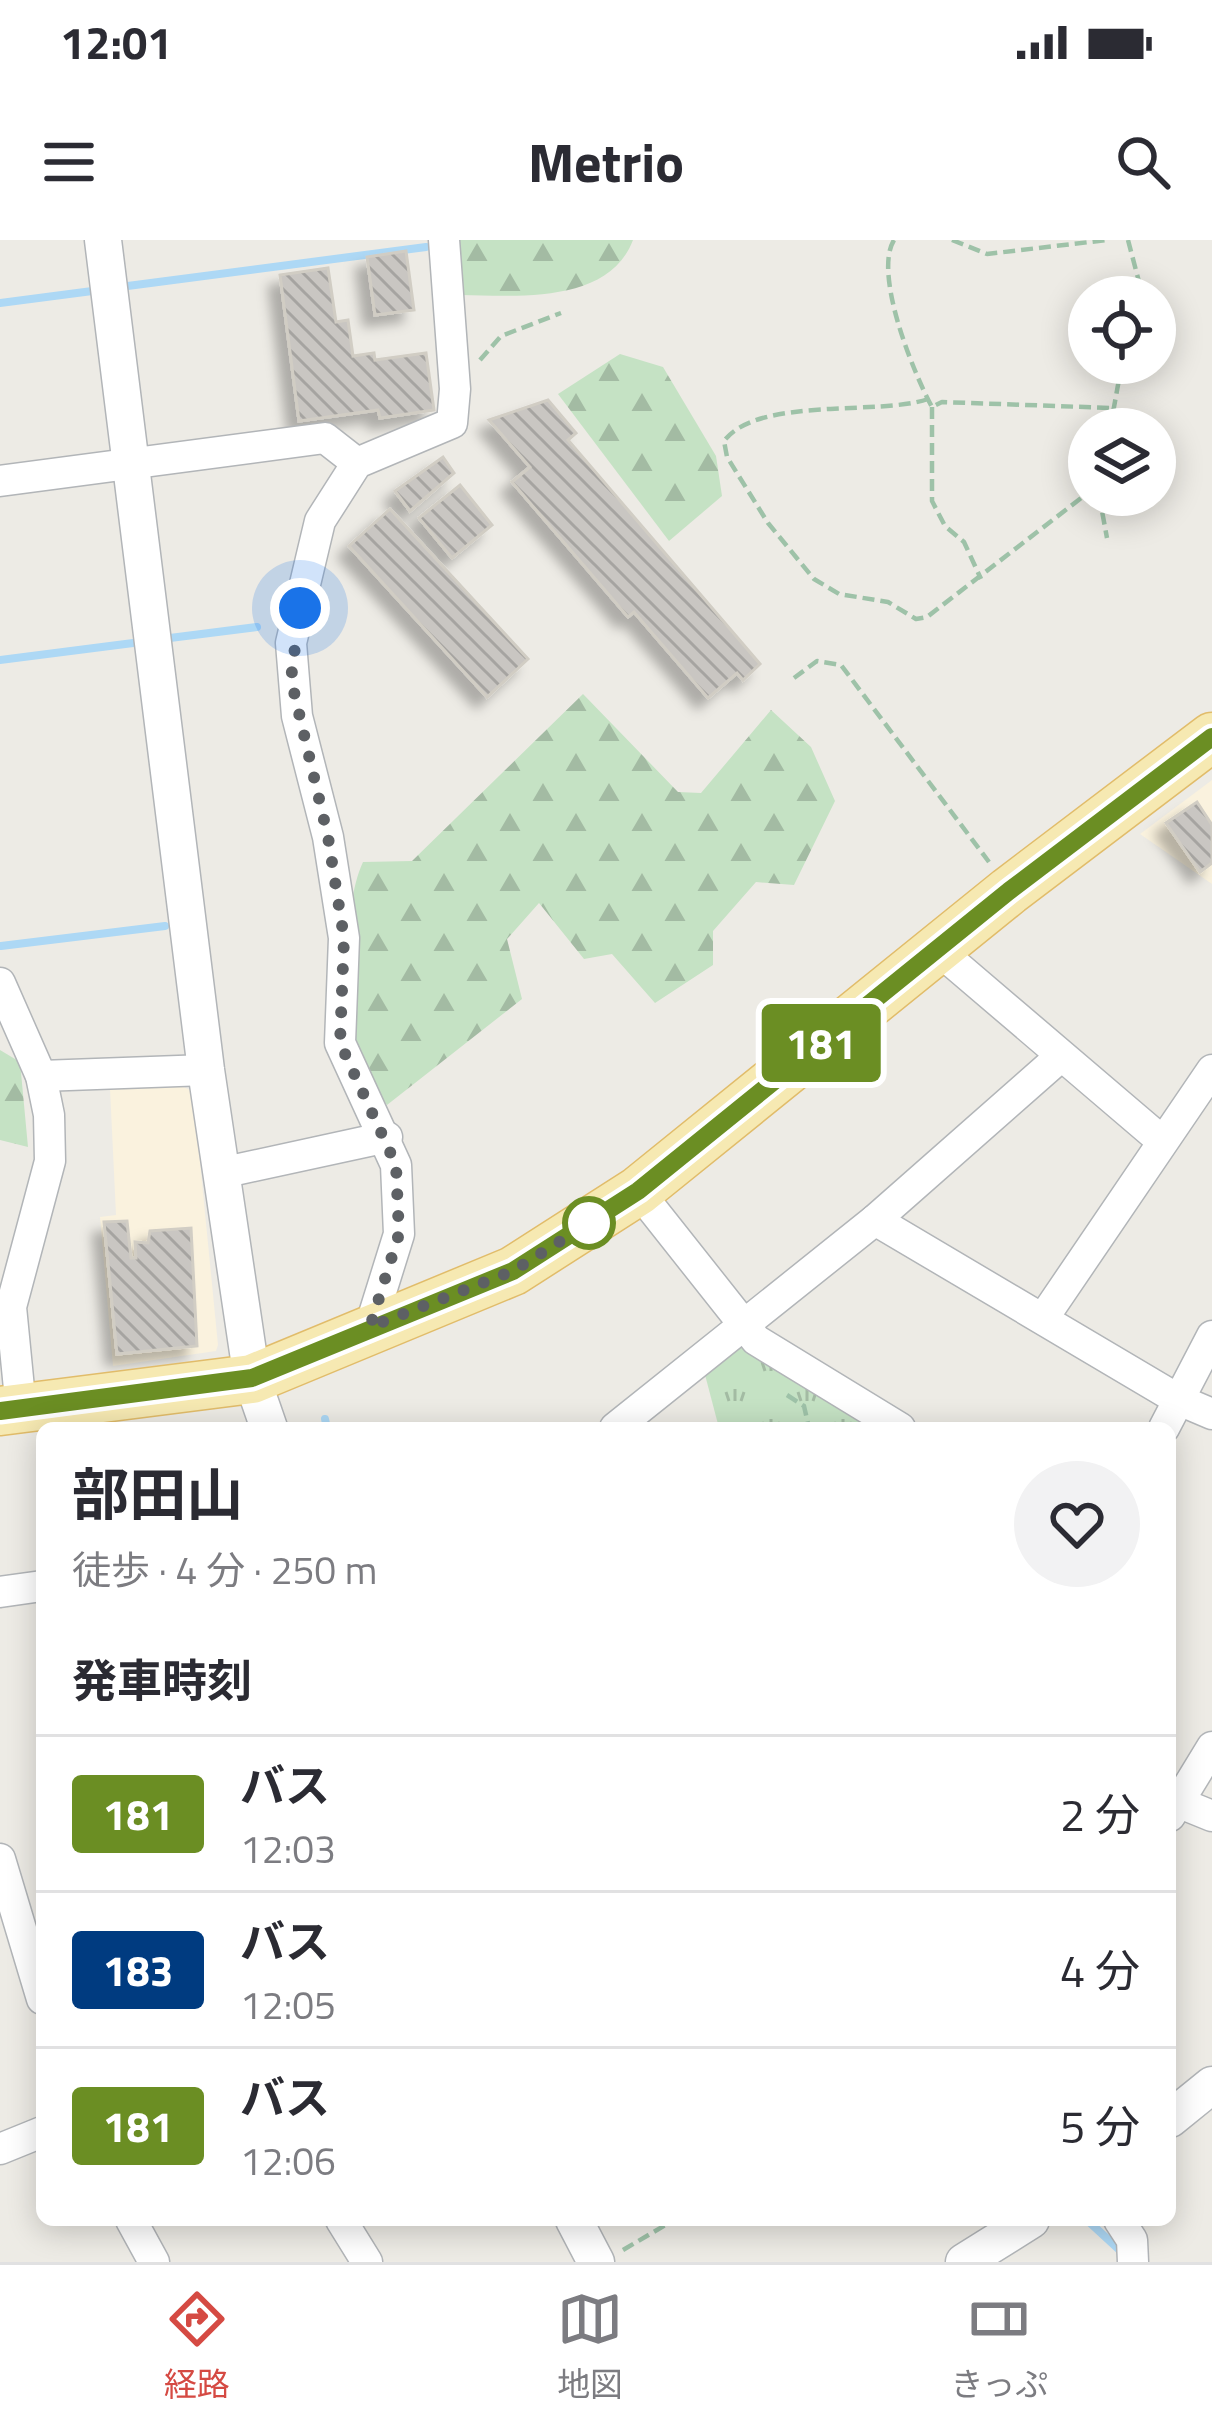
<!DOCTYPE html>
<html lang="ja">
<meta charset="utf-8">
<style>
body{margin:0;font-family:"Titillium Web","Noto Sans JP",sans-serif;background:#f2f2f3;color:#2b2b33;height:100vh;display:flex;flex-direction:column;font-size:45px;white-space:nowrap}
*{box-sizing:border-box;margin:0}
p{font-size:39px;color:#7c7c81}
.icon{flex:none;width:66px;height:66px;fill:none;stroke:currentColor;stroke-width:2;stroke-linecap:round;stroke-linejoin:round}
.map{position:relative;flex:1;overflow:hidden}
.panel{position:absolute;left:36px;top:1182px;width:1140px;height:804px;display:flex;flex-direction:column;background:#fff;border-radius:18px;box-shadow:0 6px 30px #0003}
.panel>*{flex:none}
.badge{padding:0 24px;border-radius:9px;font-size:42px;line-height:78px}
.controls{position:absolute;left:1068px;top:36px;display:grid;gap:24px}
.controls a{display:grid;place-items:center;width:108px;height:108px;border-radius:50%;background:#fff;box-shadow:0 6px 30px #0003;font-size:60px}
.you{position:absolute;width:60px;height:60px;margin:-30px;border:9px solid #fff;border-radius:50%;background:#1a73e8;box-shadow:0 0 0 18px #1a73e833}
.map>.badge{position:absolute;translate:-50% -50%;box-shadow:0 0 0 6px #fff}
h2{padding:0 36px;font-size:45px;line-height:108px}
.round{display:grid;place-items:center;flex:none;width:126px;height:126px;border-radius:63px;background:#f2f2f3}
.summary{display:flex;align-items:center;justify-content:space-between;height:204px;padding:0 36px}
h1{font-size:57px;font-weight:700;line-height:90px}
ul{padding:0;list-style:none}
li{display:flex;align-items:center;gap:36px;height:156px;padding:0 36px;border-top:3px solid #e1e1e2}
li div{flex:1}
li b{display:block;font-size:45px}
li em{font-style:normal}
li .badge{min-width:132px;font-weight:700;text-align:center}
.status{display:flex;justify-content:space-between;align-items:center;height:84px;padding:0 60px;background:#fff;direction:ltr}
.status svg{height:33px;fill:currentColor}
header{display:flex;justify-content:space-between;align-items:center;height:156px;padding:0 36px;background:#fff;font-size:54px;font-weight:700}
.tab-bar{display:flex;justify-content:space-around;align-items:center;height:168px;border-top:3px solid #e1e1e2;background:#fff;font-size:33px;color:#7c7c81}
.tab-bar a{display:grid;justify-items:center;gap:6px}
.tab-bar .active{color:#d54a43}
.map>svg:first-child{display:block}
.commercial{fill:#faf2de}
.forest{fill:url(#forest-firs)}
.park{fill:url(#park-tufts)}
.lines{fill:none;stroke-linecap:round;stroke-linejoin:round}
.stream{stroke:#add8f5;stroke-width:8}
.building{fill:url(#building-back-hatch);stroke:#d1cdc4;stroke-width:3;filter:url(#shadow)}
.minor-casing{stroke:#b2b5b8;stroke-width:33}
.tertiary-casing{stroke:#b2b5b8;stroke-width:39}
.primary-casing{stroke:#e1bc6a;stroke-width:51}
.path{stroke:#9ec2a8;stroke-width:4.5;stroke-dasharray:12 6;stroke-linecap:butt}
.minor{stroke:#fff;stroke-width:30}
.tertiary{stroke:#fff;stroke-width:36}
.primary{stroke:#f6e9b2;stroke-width:48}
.line-casing{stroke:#fff;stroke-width:27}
.line{stroke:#6b8e23;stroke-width:18}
.walk{stroke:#5d6064;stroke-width:12;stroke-dasharray:0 21.6}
.stop-dot{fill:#fff;stroke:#6b8e23;stroke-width:6}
</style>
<div class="status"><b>12:01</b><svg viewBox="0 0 49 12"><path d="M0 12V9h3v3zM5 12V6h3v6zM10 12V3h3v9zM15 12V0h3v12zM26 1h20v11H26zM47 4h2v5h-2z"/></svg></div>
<header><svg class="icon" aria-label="menu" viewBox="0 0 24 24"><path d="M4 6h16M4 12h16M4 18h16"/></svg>Metrio<svg class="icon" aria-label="search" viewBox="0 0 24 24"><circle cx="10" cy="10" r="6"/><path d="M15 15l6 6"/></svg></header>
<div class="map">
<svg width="1212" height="2022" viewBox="0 0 1212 2022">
<defs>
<pattern id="forest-firs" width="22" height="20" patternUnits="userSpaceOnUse" patternTransform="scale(3)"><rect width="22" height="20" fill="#c5e2c4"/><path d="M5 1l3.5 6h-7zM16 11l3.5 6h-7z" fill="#a3bba3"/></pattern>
<pattern id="park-tufts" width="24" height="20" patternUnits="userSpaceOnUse" patternTransform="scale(3)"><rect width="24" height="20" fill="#c5e2c4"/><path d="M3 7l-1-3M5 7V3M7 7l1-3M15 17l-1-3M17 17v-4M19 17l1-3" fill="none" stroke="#a3bba3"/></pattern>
<pattern id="building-back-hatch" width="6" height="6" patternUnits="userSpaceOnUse" patternTransform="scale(3)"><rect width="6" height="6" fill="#c9c6c2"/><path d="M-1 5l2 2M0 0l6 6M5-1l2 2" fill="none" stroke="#a6a4a1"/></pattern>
<filter id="shadow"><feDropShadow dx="-11" dy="11" stdDeviation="6" flood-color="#0004"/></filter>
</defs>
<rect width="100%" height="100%" fill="#edebe5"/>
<g class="commercial">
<polygon points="1212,540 1212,644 1140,594"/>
<polygon points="173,843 193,851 218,1105 216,1111 113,1126 100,977 116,975 110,849"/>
</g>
<g class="forest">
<path d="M455 0H633C609 64 517 56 461 55Z"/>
<polygon points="620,114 663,127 716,216 722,256 669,301 558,154"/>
<path d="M583 454 678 552 701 553 771 470 811 507 835 561 794 645 756 642 713 691V725L655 763 612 714 584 719 539 663 507 699 522 759 387 865C373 845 358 824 353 799 346 751 343 665 363 622L412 621Z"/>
<polygon points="0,810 20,822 28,907 0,900"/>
</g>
<polygon class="park" points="740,1107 750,1108 880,1188 719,1188 704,1131"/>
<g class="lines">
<g class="stream">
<polyline points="120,47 426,7"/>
<polyline points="0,63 100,50"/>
<polyline points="162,399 257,387"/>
<polyline points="0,420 141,402"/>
<polyline points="1,706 165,686"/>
<polyline points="325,1179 327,1188"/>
<polyline points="1087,1980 1125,2015"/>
</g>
</g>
<g class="building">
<polygon points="406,11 414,70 375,75 367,17"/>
<polygon points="328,28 336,82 348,80 353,116 374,113 375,120 426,113 434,170 380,178 378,170 299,181 280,35"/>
<polygon points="548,160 576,193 568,200 760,424 743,440 737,433 708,458 634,372 628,377 512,242 530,227 489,180"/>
<polygon points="443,217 454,233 410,271 395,251"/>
<polygon points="460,245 492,285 452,318 419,278"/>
<polygon points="390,269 528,419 487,457 349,306"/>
<polygon points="1197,562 1212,585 1212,623 1200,632 1166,583"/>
<polygon points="127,981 131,1018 136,1018 135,1002 148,1003 150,991 191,988 197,1106 117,1114 104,982"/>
</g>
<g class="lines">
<defs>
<g id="minor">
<polyline points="0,241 325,198 357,223"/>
<polyline points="937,709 1162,901"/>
<polyline points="0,743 41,836 49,875 50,921 11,1067 21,1169"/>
<polyline points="41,836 206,830"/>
<polyline points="221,933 387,897"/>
<polyline points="638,951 756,1100 900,1188"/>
<polyline points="875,980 1179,1160 1212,1174"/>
<polyline points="1044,1077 1212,830"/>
<polyline points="370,1087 399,994 396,925 340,803 344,698 328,597 297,476 291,403 320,281 357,223 452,183 455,149 444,0"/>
<polyline points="615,1188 875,980 1060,817"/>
<polyline points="1164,1188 1212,1096"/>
<polyline points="0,1352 42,1346"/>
<polyline points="1180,1563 1212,1576"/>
<polyline points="1170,1576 1212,1507"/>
<polyline points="0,1619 42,1759"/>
<polyline points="0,1909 42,1892"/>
<polyline points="131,1980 154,2022"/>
<polyline points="341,1980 367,2022"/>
<polyline points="1119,1980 1132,2000 1133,2022"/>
</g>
<g id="tertiary">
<polyline points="103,0 206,830 252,1139 269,1188"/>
<polyline points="1170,1879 1212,1845"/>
<polyline points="574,1980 596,2022"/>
<polyline points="964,2022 1031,1980"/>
</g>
<polyline id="primary" points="0,1171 252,1139 513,1031 638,951 1009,651 1212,497"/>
</defs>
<use href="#minor" class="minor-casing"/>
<use href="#tertiary" class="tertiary-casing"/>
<use href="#primary" class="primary-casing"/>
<g class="path">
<path d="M894 0C873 34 914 134 932 167L942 162 1112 168"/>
<polyline points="952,0 987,14 1107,0"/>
<polyline points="1128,0 1143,57"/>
<polyline points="480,120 501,96 561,73"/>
<path d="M928 159C880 176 758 156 724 201L727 217 768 283 814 339 839 354 888 362 916 379 927 377 1089 252"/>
<polyline points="932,167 932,261 945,286 964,302 981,339"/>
<polyline points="1110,189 1122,123"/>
<polyline points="1099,255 1107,298"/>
<polyline points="794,438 817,421 841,425 989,622"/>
<polyline points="787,1155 804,1166 809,1188"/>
<polyline points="623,2010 674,1980"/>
</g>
<use href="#minor" class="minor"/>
<use href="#tertiary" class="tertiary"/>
<use href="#primary" class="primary"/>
</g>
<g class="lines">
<defs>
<polyline id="line" points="0,1171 252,1138 513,1031 638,951 1009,651 1212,497"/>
</defs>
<use href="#line" class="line-casing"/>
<use href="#line" class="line"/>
<polyline class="walk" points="300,368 291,439 328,597 344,698 340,803 396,925 399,994 370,1087 513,1031 589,983"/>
</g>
<circle class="stop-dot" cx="589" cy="983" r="24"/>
</svg>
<div class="controls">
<a><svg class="icon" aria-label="locate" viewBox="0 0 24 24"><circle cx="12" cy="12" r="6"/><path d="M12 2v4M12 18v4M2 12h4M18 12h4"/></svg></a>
<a><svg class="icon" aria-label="layers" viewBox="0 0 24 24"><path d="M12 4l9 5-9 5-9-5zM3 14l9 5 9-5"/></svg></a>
</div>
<div class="you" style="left:300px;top:368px"></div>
<b class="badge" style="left:821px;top:803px;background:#6b8e23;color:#fff">181</b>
<section class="panel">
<div class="summary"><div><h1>部田山</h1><p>徒歩 · 4 分 · 250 m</p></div><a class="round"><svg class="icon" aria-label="heart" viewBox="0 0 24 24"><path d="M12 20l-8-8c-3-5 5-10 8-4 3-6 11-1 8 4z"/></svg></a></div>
<h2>発車時刻</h2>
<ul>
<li><span class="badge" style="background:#6b8e23;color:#fff">181</span><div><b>バス</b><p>12:03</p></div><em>2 分</em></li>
<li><span class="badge" style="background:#003b80;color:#fff">183</span><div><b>バス</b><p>12:05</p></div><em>4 分</em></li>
<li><span class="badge" style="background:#6b8e23;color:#fff">181</span><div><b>バス</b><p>12:06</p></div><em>5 分</em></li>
</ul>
</section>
</div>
<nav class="tab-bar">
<a class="active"><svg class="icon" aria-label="directions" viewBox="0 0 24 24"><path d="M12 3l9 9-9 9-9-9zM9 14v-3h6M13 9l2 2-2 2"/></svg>経路</a>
<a><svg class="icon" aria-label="map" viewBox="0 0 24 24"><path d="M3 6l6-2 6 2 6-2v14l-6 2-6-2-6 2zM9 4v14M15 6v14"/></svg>地図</a>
<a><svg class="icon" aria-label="tickets" viewBox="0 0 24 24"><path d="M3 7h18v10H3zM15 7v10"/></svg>きっぷ</a>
</nav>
